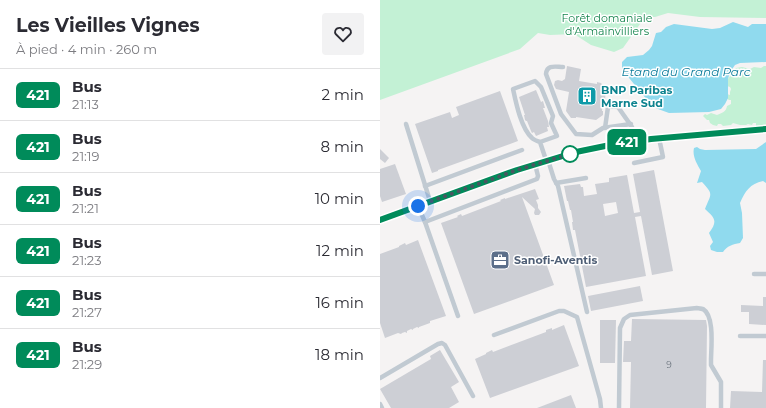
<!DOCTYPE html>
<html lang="fr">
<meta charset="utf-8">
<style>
body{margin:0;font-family:Montserrat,sans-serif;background:#f2f2f3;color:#2b2b33;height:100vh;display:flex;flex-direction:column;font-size:15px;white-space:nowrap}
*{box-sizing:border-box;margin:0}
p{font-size:13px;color:#7c7c81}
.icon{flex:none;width:22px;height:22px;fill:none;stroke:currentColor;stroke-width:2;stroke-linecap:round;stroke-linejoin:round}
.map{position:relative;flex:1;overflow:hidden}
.sheet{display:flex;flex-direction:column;background:#fff;width:380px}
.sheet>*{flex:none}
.badge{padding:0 8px;border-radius:6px;font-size:14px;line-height:26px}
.you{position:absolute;width:20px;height:20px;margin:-10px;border:3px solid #fff;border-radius:50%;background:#1a73e8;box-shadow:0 0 0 6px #1a73e833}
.map>.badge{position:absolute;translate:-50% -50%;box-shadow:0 0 0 2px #fff}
.round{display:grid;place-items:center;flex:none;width:42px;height:42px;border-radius:4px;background:#f2f2f3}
.headline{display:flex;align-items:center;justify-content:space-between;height:68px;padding:0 16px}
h1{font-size:19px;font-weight:700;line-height:30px}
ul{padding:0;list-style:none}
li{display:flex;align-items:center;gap:12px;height:52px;padding:0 16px;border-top:1px solid #e1e1e2}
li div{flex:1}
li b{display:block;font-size:15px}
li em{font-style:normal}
li .badge{min-width:44px;font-weight:700;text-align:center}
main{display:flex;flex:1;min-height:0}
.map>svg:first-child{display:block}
.green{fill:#c3f1d5}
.water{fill:#90daee}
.building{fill:#cdcfd5;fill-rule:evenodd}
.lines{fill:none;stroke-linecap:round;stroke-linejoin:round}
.minor{stroke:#c1cad2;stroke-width:4.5}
.line-casing{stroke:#fff;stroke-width:9}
.line{stroke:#008b5a;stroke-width:6}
.walk{stroke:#4a5661;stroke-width:4;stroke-dasharray:0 7.2}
.stop-dot{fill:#fff;stroke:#008b5a;stroke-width:2}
.labels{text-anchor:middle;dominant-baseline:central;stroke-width:3;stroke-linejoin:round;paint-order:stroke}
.number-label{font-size:9px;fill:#6b747e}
.park-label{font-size:11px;fill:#17864f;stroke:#fff}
.culture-label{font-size:11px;font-weight:bold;fill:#0d838f;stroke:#fff;text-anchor:start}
.service-label{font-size:11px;font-weight:bold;fill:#4e5e75;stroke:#fff;text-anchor:start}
.water-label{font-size:12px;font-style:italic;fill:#0c7c9b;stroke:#fff}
</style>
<main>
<section class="sheet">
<div class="headline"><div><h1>Les Vieilles Vignes</h1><p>À pied · 4 min · 260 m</p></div><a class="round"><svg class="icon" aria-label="heart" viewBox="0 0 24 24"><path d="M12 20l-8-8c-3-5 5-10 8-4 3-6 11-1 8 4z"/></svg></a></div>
<ul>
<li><span class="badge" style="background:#008b5a;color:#fff">421</span><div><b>Bus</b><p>21:13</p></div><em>2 min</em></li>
<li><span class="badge" style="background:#008b5a;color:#fff">421</span><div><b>Bus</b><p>21:19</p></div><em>8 min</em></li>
<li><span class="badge" style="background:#008b5a;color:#fff">421</span><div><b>Bus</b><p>21:21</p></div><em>10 min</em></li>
<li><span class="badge" style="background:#008b5a;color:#fff">421</span><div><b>Bus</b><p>21:23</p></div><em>12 min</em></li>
<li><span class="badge" style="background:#008b5a;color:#fff">421</span><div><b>Bus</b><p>21:27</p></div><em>16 min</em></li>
<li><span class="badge" style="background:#008b5a;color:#fff">421</span><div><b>Bus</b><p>21:29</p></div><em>18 min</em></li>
</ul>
</section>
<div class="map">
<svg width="386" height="408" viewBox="0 0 386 408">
<rect width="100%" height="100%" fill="#f5f3f3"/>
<g class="green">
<polygon points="0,0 386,0 386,18 320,17 288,13 275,17 265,17 243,48 234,52 211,45 194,34 170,35 158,33 140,49 0,100"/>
<path d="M384 66H386V125H384L379 127 376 126V123H373L372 125 368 124 366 125H360L353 123 351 125 343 126 341 124H338L337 126 333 125 330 123 329 120H327L323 116 325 114 327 115 331 113 337 115C342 113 346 112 347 106L351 104V100H349L346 98 347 94 350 95V92L351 89 350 87 347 86 346 82 354 70 356 68 362 67 370 69 374 67 381 68Z"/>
</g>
<g class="water">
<polygon points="353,22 368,27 372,24 386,24 386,62 360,63 355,65 350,72 348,79 348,98 345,104 341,109 329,112 289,113 278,109 272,106 245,73 242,68 242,62 247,57 263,55 269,50 272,46 276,33 281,32 286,27 294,24 332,29 340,28"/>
<path d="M386 142V183L383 181C370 184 365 191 360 203L362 213 363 238 360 243C353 244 347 246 343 252H337L331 250 330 246 333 242 329 233C338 221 335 218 325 209 331 193 334 195 322 182L317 183 321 171C317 164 312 156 314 148L317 147 320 149 325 150 376 149Z"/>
</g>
<g class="building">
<polygon points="187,66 201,69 199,81 217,84 217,82 221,83 226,90 225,100 223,100 222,111 223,111 223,115 216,120 196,117 196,118 191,118 186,111 189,92 176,89 174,85 175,81 178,80 182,81 185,79"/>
<polygon points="156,90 161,102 163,101 165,108 163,108 168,121 169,127 167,127 168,131 156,136 154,132 152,133 151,131 147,121 146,121 145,120 144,115 145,115 139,97"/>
<polygon points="120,91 138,141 58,170 58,171 52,173 35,124 70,112 72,118 79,115 76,107"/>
<polygon points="0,149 9,158 5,163 0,159"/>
<polygon points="15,164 26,194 2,202 0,196 0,169"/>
<path d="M274 170 293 271 272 275 261 216 255 217 266 276 206 287 195 230H193L192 222H193L191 210H190L188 201H187L184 186 200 184 201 187H203L204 196 217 194 215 184 229 182V178L247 175 254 213 260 212 253 174ZM236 202 238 213 225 216 223 204Z"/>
<polygon points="155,189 159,199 156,200 158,205 158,208 161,212 159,215 155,215 154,213 155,209 142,197 174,285 94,314 61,223 78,217 77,216 81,214 82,216 121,201 120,200 125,198 125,199"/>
<polygon points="38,240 66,316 50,321 50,323 39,327 39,328 37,327 33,329 33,330 31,329 27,331 27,333 25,332 22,333 21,334 18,333 5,338 0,323 0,254 19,247 19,246 25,243 26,245"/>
<polygon points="260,286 263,301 211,311 208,296"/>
<polygon points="383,297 386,297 386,325 369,324 369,312 361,312 361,305 383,306"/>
<polygon points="252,319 326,320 327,326 326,408 250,408 251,362 243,362 244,341 251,341"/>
<polygon points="220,320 236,320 235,363 220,363"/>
<polygon points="184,325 199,366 110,398 95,359 106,354 106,353 112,350 113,352 166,332 166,330 172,328 172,330"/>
<polygon points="60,350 79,382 71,387 79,402 69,408 11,408 0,389 51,359 50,356"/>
<polygon points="383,360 386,360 386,408 350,408 351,391 382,392"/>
<polygon points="191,395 196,408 157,408"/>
</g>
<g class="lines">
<g class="minor">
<path d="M183 67C176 67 167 64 166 74L181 114 196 134 212 135 223 128 251 124"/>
<polyline points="26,124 50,201"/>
<polyline points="225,128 228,107 230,106 238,107 252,127 255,141"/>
<path d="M160 142C157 141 154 140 152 138 141 128 136 103 133 89L155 81 161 87 173 116 171 123 177 136 160 142 166 160"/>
<polyline points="168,160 174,179 178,186 207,312"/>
<polyline points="254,163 283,157 279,138"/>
<polyline points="176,183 206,178"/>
<polyline points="45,186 142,150"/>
<polyline points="38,206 45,222 78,316"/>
<polyline points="0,220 137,170 196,152 237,144 271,139 386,129"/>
<polyline points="45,222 157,179 158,176 155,164"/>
<polyline points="374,274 386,274"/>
<polyline points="114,335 179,311 184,311 197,317 220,399 221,408"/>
<polyline points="360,336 386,336"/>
<polyline points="0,378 58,344 62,343 65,345 93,396"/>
<polyline points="0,404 2,408"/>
<path d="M239 408 240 328 244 319 250 315 317 308C318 308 322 309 323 309 335 316 331 349 331 360V365L341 382V408"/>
</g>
</g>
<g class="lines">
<defs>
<polyline id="line" points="0,220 137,170 196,152 230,145 271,139 386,129"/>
</defs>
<use href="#line" class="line-casing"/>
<use href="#line" class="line"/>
<polyline class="walk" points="38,206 137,170 190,154"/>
</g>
<defs>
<symbol id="building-square" viewBox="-11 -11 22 22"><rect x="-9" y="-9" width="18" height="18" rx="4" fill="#0f9aa8" stroke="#fff"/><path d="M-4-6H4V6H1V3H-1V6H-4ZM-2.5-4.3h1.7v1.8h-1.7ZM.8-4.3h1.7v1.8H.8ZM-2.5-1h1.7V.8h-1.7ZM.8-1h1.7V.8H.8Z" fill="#fff"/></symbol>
<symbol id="office-square" viewBox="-11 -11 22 22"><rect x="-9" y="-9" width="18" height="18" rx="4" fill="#5c6f8a" stroke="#fff"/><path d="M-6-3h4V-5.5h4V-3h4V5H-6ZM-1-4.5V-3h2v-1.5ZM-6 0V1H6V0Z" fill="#fff"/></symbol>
</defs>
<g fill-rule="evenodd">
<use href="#building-square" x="196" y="85" width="22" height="22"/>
<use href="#office-square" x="109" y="249" width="22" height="22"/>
</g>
<circle class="stop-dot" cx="190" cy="154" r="8"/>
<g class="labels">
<g class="number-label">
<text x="289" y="364">9</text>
</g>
<g class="park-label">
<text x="227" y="18">Forêt domaniale<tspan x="227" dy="13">d'Armainvilliers</tspan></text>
</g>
<g class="culture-label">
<text x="221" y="90">BNP Paribas<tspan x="221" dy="13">Marne Sud</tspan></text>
</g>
<g class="service-label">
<text x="134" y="260">Sanofi-Aventis</text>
</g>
<g class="water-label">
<text x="306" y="71">Etand du Grand Parc</text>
</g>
</g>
</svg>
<div class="you" style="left:38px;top:206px"></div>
<b class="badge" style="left:247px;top:142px;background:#008b5a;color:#fff">421</b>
</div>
</main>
